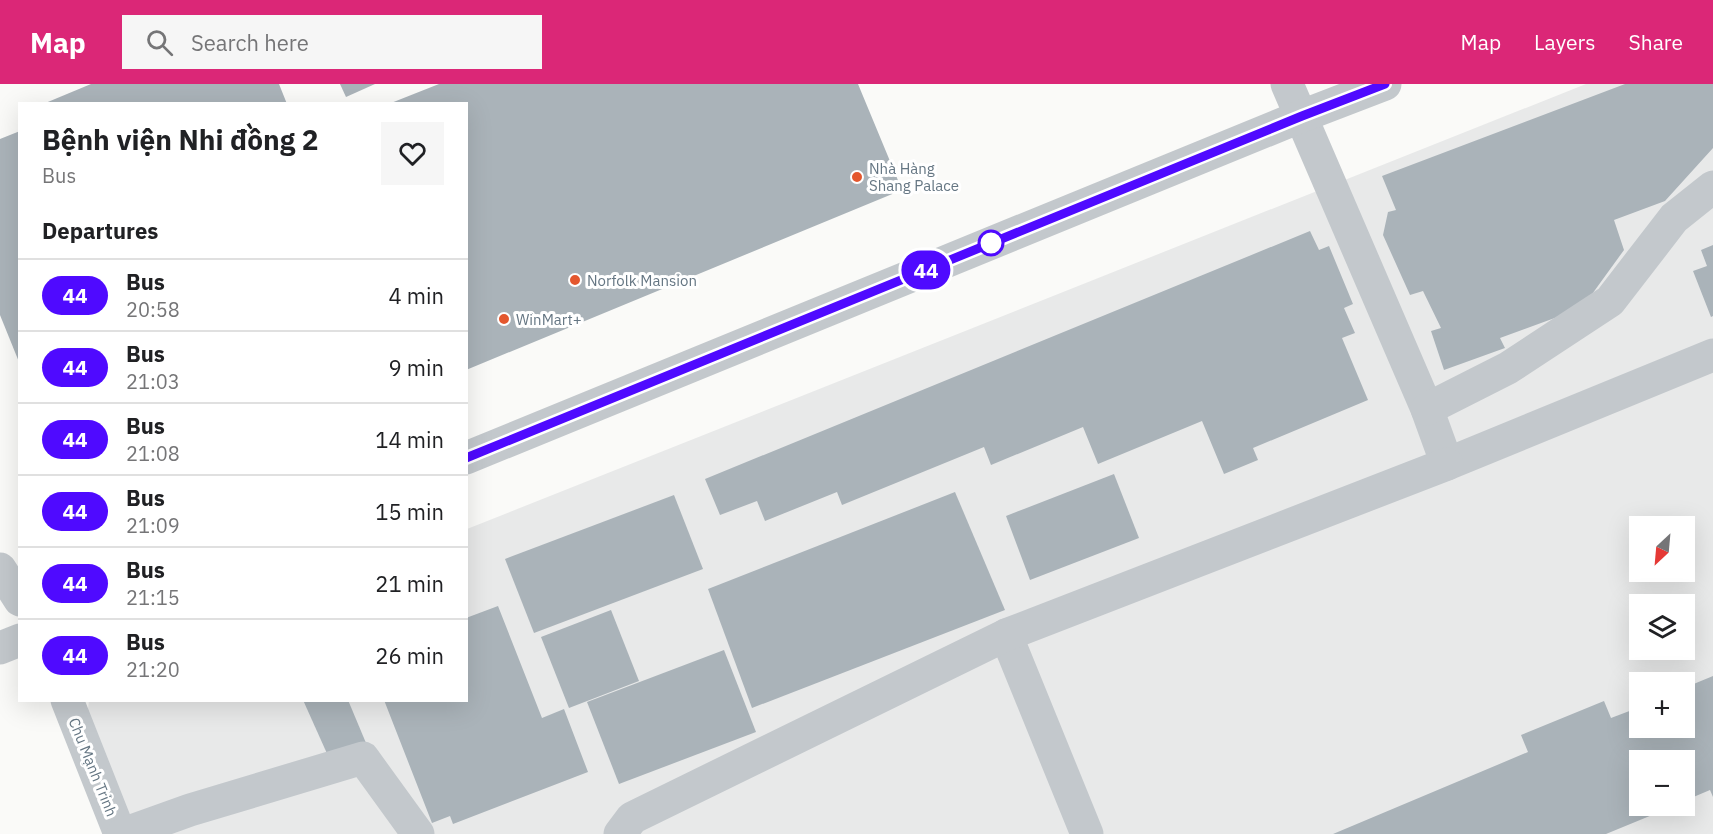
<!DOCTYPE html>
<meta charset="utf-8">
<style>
body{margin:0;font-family:"IBM Plex Sans",sans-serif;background:#f6f6f6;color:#202124;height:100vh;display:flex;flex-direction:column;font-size:22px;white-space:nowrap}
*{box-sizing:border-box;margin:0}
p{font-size:20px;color:#757577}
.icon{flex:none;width:33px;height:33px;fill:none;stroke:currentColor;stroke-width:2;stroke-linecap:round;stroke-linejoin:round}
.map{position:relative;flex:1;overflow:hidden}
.side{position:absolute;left:18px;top:18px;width:450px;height:600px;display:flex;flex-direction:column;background:#fff;border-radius:0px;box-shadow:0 6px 24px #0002}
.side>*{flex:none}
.badge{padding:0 12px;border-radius:20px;font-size:21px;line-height:39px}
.needle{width:39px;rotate:206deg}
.tools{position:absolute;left:1629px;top:432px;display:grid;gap:12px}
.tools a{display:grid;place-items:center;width:66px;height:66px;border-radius:0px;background:#fff;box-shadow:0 6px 24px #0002;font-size:30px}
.map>.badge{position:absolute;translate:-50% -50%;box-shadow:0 0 0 3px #fff}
h2{padding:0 24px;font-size:22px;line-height:54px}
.round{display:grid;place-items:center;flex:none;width:63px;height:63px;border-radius:0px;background:#f6f6f6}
.overview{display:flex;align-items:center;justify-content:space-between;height:102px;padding:0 24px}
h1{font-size:28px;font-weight:700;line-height:45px}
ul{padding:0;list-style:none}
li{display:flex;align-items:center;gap:18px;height:72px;padding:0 24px;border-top:2px solid #e0e0e0}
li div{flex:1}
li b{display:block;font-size:22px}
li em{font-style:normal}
li .badge{min-width:66px;font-weight:700;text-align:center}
header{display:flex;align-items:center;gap:36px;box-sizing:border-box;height:84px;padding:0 30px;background:#db2777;color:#fff}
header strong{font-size:28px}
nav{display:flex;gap:33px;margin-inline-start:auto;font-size:21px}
.search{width:420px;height:54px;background:#f6f6f6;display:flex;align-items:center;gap:15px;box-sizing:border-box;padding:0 21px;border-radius:0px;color:#757577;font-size:22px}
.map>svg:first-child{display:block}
.built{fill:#e8e9e9;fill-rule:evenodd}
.building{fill:#aab3b9}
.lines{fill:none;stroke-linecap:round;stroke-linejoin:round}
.minor{stroke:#c3c8cc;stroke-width:33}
.line-casing{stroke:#fff;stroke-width:14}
.line{stroke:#4f0aff;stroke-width:9}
.poi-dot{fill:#e4572e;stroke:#fff;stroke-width:2}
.stop-dot{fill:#fff;stroke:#4f0aff;stroke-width:3}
.labels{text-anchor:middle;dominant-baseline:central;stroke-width:6;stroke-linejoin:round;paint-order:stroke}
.poi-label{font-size:15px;fill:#657683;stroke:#fff;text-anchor:start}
.street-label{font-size:15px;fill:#657683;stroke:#fff}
</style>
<header>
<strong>Map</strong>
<div class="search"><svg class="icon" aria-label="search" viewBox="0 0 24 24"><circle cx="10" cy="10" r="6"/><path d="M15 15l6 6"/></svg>Search here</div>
<nav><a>Map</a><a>Layers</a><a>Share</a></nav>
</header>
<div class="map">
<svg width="1713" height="750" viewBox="0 0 1713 750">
<rect width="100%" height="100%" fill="#fafaf8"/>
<path class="built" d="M1586 0H1713V750H136L87 634 89 616H466L467 445ZM1640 442H1684V488H1640ZM1640 520H1684V566H1640ZM1640 598H1684V644H1640ZM1640 676H1684V722H1640Z"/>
<g class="building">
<polygon points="91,0 279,0 287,20 43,20"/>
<polygon points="340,0 375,0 346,13"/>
<polygon points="439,0 858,0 902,106 466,286 466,20 391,19"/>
<polygon points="1625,0 1713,0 1713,64 1665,117 1614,136 1624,166 1582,224 1500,254 1505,264 1444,286 1431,247 1441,244 1423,207 1410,211 1383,151 1388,128 1396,126 1382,92"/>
<polygon points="20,47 20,278 19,278 0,231 0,55"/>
<polygon points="1310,147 1319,166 1329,162 1353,220 1344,224 1355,249 1342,254 1368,316 1253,364 1258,376 1224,390 1202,337 1098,380 1083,343 991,381 984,363 842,421 837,408 765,437 757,417 720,431 705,395"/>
<polygon points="1713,161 1713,232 1711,233 1693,187 1707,182 1701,166"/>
<polygon points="1114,390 1139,454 1030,496 1006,432"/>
<polygon points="955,408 1005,526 752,624 708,505"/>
<polygon points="674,411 703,485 534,549 505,475"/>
<polygon points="498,522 542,634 564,625 588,688 453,740 450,732 432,739 384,616 466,616 466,534"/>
<polygon points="611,526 639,597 569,624 541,553"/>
<polygon points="724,566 756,648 619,700 587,618"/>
<polygon points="1713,592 1713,713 1710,706 1684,717 1684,676 1640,676 1640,722 1674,722 1606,750 1333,750 1528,668 1521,651 1604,617 1611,634 1640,623 1640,644 1684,644 1684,604"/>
<polygon points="303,616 348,616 366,659 329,674"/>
</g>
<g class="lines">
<g class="minor">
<polyline points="1287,0 1427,325 1447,380 1713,271"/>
<polyline points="1427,325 1508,284 1610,217 1674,134 1713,103"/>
<polyline points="466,374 1302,32 1385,0"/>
<polyline points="0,485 20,516"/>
<polyline points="1006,551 1087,750"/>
<polyline points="0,564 20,556"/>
<polyline points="67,616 120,750"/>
<polyline points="123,750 190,726 363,674 418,750"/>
<polyline points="620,750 632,734 1006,551 1447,380"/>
</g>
</g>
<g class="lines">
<defs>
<polyline id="line" points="466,374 1302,32 1385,0"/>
</defs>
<use href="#line" class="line-casing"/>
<use href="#line" class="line"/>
</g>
<g class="poi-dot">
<circle cx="857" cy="93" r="6"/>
<circle cx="575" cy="196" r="6"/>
<circle cx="504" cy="235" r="6"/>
</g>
<circle class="stop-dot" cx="991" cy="159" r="12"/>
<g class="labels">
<g class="poi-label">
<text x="869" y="84">Nhà Hàng<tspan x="869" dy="17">Shang Palace</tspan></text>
<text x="587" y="196">Norfolk Mansion</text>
<text x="516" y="235">WinMart+</text>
</g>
<g class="street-label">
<text transform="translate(93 683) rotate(68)">Chu Mạnh Trinh</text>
</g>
</g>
</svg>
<div class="tools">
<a><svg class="needle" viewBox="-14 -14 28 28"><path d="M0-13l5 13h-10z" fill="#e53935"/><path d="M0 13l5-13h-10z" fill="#757577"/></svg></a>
<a><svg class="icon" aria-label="layers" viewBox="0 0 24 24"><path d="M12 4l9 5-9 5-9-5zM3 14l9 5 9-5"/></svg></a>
<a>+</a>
<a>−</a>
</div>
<b class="badge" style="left:926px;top:186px;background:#4f0aff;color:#fff">44</b>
<section class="side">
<div class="overview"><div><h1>Bệnh viện Nhi đồng 2</h1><p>Bus</p></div><a class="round"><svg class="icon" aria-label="heart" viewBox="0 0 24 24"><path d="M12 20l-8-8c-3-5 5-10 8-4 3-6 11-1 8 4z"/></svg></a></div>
<h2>Departures</h2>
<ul>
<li><span class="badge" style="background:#4f0aff;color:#fff">44</span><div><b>Bus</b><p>20:58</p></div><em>4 min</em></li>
<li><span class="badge" style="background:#4f0aff;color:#fff">44</span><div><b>Bus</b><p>21:03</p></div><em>9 min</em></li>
<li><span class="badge" style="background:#4f0aff;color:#fff">44</span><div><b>Bus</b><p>21:08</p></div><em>14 min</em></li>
<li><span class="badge" style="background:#4f0aff;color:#fff">44</span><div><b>Bus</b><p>21:09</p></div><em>15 min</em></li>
<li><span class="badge" style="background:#4f0aff;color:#fff">44</span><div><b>Bus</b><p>21:15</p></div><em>21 min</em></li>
<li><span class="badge" style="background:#4f0aff;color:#fff">44</span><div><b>Bus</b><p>21:20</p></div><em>26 min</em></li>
</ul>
</section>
</div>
